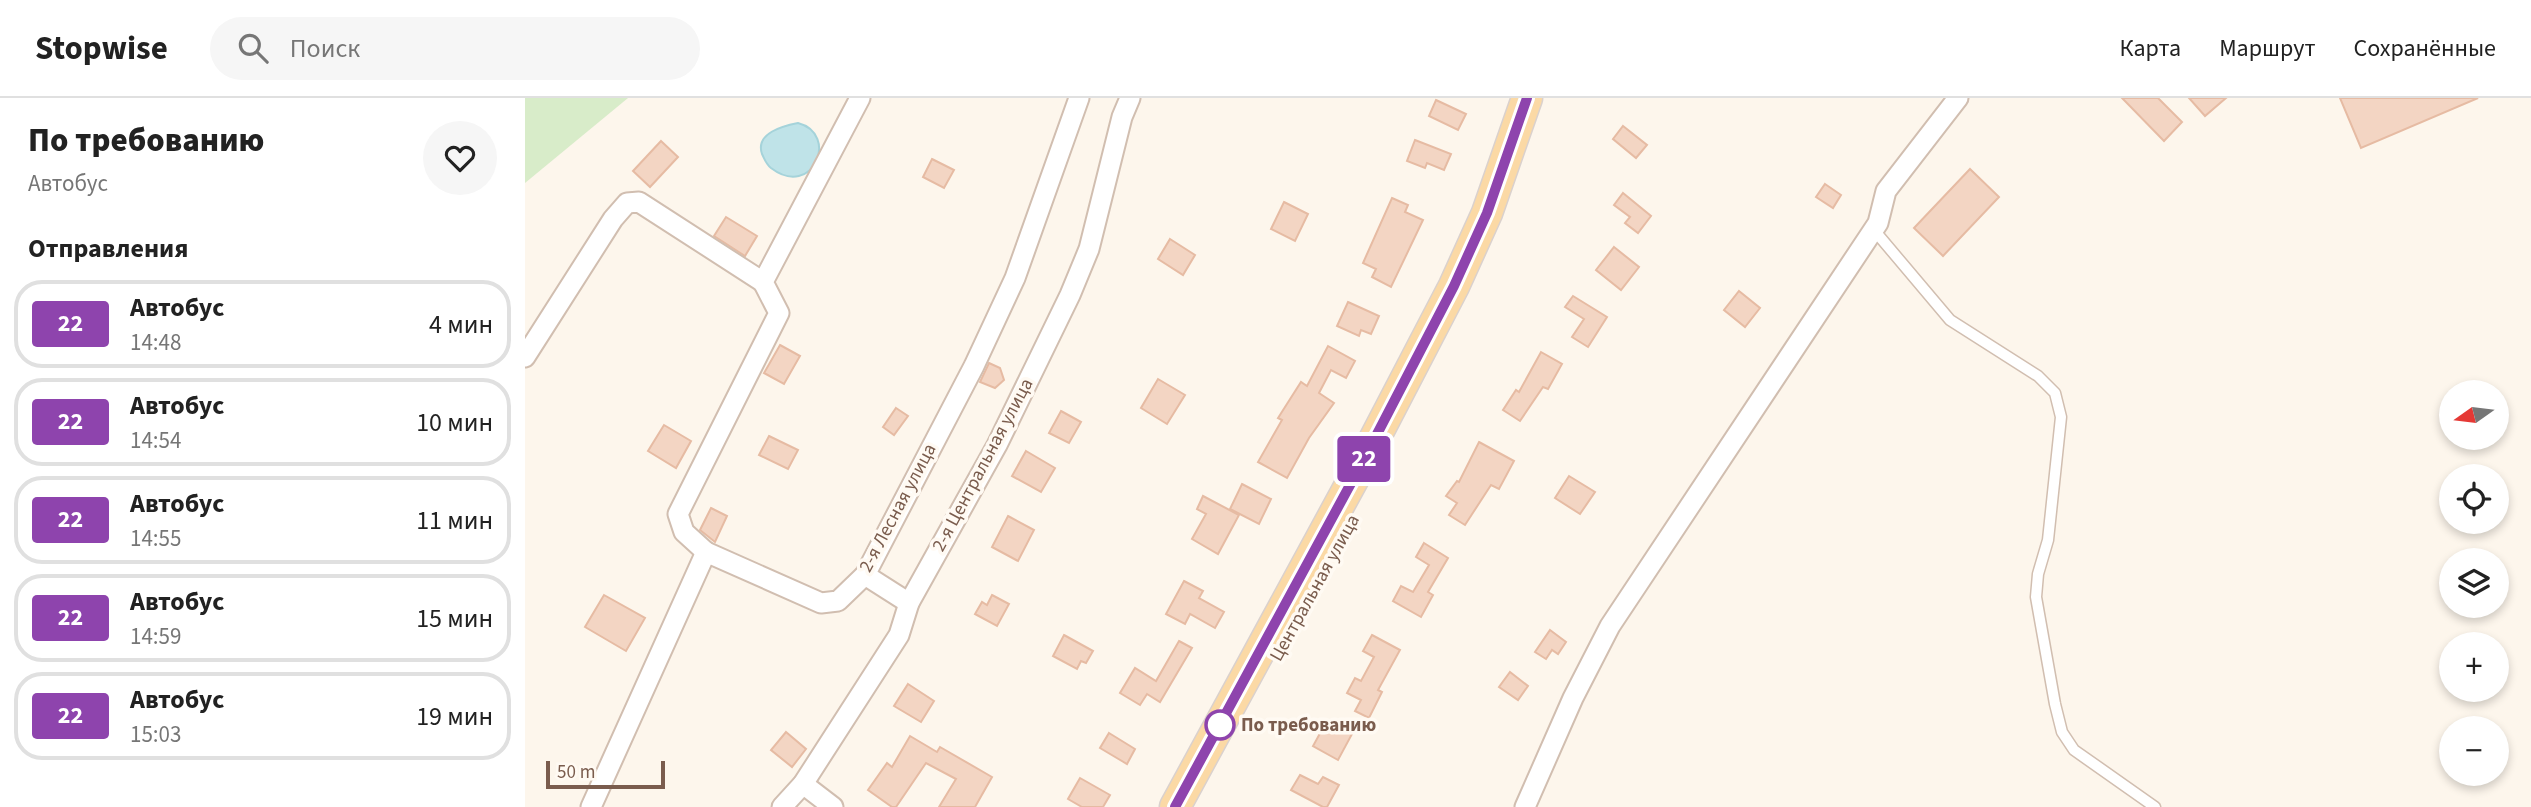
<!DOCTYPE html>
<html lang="ru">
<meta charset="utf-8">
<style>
body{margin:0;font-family:"Source Sans 3",sans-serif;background:#f6f6f6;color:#222;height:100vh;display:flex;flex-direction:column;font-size:26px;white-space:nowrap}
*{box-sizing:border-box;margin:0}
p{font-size:23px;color:#767676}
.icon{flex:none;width:38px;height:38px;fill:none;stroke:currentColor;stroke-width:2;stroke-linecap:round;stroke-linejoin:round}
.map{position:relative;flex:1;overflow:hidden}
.details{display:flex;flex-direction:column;background:#fff;width:525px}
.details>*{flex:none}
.badge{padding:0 14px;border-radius:5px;font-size:24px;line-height:46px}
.needle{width:46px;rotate:256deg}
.buttons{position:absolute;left:1914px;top:282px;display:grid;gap:14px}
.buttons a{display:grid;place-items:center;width:70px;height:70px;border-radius:50%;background:#fff;box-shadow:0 4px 10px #0003;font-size:35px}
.scale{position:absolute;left:21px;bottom:18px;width:119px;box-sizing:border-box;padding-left:7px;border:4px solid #7a5c4d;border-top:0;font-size:19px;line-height:24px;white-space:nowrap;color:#7a5c4d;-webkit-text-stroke:5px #fffaf3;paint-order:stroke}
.map>.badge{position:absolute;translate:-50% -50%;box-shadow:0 0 0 4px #fff}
h2{padding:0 28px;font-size:26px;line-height:63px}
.round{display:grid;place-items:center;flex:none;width:74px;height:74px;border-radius:37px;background:#f6f6f6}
.summary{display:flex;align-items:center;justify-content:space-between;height:119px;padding:0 28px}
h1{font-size:33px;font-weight:800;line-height:52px}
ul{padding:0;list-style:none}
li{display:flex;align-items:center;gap:21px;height:88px;margin:0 14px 10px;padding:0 14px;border:4px solid #e0e0e0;border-radius:28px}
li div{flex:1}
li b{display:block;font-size:26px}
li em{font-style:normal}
li .badge{min-width:77px;font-weight:700;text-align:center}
header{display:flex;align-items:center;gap:42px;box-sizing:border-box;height:98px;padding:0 35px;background:#fff;border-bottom:2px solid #e0e0e0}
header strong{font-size:33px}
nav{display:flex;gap:38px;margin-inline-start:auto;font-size:24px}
.search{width:490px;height:63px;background:#f6f6f6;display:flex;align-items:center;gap:18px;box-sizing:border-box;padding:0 24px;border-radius:38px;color:#767676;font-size:26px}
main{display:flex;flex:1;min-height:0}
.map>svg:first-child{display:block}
.green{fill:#d8ecc9}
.water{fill:#bfe3e8;stroke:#a5d3da;stroke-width:2}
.building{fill:#f3d5c3;stroke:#e6bba3;stroke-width:2}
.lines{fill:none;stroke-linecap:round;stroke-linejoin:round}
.lane-casing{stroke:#d1beb0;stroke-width:13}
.street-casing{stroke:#d1beb0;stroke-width:23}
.primary-casing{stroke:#dad1cd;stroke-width:33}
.lane{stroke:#fff;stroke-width:10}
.street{stroke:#fff;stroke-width:19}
.primary{stroke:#fbd9a5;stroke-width:30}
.line-casing{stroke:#fff;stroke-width:16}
.line{stroke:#8e44ad;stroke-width:10}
.stop-dot{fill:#fff;stroke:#8e44ad;stroke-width:3.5}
.labels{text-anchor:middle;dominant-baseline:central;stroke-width:7;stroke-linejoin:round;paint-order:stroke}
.street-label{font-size:19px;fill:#7a5c4d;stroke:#fffaf3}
.stop-label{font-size:19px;font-weight:bold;fill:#7a5c4d;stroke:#fffaf3;text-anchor:start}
</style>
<header>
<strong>Stopwise</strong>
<div class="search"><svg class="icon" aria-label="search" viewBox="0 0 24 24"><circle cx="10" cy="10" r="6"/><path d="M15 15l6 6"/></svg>Поиск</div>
<nav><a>Карта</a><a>Маршрут</a><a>Сохранённые</a></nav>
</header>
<main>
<section class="details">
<div class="summary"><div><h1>По требованию</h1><p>Автобус</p></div><a class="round"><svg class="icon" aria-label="heart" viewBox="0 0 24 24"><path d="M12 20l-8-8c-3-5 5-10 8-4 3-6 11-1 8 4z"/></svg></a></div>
<h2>Отправления</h2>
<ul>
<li><span class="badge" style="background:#8e44ad;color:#fff">22</span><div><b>Автобус</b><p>14:48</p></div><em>4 мин</em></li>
<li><span class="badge" style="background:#8e44ad;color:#fff">22</span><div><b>Автобус</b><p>14:54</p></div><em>10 мин</em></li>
<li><span class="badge" style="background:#8e44ad;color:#fff">22</span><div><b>Автобус</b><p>14:55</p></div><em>11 мин</em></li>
<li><span class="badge" style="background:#8e44ad;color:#fff">22</span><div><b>Автобус</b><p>14:59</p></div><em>15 мин</em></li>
<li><span class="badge" style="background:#8e44ad;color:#fff">22</span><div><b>Автобус</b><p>15:03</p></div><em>19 мин</em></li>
</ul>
</section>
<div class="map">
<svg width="2006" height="709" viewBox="0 0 2006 709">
<rect width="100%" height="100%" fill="#fdf6ec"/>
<polygon class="green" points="0,0 103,0 0,85"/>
<path class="water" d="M273 25C315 36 288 102 246 70 241 66 240 62 237 56 230 35 258 28 273 25Z"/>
<g class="building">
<polygon points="1597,0 1633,0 1657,24 1639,43"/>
<polygon points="1664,0 1701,0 1680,18"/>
<polygon points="1815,0 1953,0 1836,50"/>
<polygon points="911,2 941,16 933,32 904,18"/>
<polygon points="1098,28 1122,47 1111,60 1088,41"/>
<polygon points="890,42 926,56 919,72 902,65 900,70 882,63"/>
<polygon points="136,43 153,59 125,89 108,73"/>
<polygon points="407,61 429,72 419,90 398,79"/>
<polygon points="1445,71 1474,99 1418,158 1389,130"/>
<polygon points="1300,86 1316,97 1308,110 1291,99"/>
<polygon points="1098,95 1126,118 1113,135 1100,125 1105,119 1089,107"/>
<polygon points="867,100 883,107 880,114 898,122 866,189 847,179 851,171 838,165"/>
<polygon points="759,104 783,116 770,143 746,131"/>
<polygon points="201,119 232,138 220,158 189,138"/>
<polygon points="645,141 670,157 658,177 633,161"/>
<polygon points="1089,149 1114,169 1096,192 1071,172"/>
<polygon points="1214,193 1235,210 1220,229 1199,212"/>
<polygon points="1048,198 1082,219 1063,249 1047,239 1059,221 1040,209"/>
<polygon points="823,204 854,218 846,236 836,232 834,238 812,228"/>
<polygon points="255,247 275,258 259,286 239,275"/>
<polygon points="803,248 830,263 821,280 806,272 794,295 809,305 784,340 762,380 733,364 757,322 753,320 776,284 782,288"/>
<polygon points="1016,254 1037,266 1023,291 1018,289 995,323 978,312 991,292 994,294"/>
<polygon points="464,265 475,270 479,282 470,290 455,284"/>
<polygon points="633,281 660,297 642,326 616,310"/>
<polygon points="371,310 383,318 369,337 358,329"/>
<polygon points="536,313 556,324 544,345 524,335"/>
<polygon points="139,327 166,343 151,370 123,353"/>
<polygon points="244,338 273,352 263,371 234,357"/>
<polygon points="954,344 989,363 974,391 966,387 940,427 924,417 932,405 921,398 932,383 934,384"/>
<polygon points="501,353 530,370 516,394 487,378"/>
<polygon points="1044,378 1070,394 1055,416 1030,400"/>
<polygon points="717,386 746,401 734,426 705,411"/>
<polygon points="678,398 714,417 693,456 667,441 681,416 672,411"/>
<polygon points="186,410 202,418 190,444 175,432"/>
<polygon points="483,418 509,432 493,463 467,449"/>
<polygon points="899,445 923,460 903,494 908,497 896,519 868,503 876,488 888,494 904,467 891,459"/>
<polygon points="659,483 678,493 674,500 699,514 690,530 665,516 660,526 641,516"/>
<polygon points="79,497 120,520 101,553 60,529"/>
<polygon points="467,497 484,506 472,528 450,516 457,504 462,507"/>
<polygon points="1025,532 1041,544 1033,556 1027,552 1021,561 1010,554"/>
<polygon points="539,537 568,553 561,565 556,563 552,571 528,558"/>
<polygon points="847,537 875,552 853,592 857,594 844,620 830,613 836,602 822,595 830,580 836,583 849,559 838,553"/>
<polygon points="654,543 667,550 635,604 622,596 615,607 595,595 610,570 631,583"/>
<polygon points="985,574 1003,588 993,602 974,589"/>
<polygon points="383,586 409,603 396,624 369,608"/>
<polygon points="799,628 813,635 816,630 827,636 813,662 788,648"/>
<polygon points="261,634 281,651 267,669 246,652"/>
<polygon points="584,635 610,651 602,666 575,650"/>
<polygon points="385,638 412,654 415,649 467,679 450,709 414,709 431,681 401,665 371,709 367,709 343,692 362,665 367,669"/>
<polygon points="775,677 793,686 798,679 814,687 802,709 798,709 766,692"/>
<polygon points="555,680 585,697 578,709 557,709 543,701"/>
</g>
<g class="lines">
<defs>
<polyline id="lane" points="1349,132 1425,222 1513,278 1530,295 1536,319 1523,442 1513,476 1511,499 1530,606 1537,634 1549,652 1630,709"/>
<g id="street">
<polyline points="0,259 88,121 102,105 114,104 238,184"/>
<polyline points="181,454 159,434 153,416 254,215 238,184 335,0"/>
<polyline points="340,477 384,505"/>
<polyline points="278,686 308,709"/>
<polyline points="66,709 181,454 296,505 313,503 340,477 449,268 490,180 554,0"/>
<polyline points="257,709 278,686 374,537 384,505 472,347 545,197 564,151 597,19 605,0"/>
<polyline points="1000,709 1048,600 1085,528 1353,125 1361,93 1433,0"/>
</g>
<polyline id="primary" points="650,709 837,365 929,188 962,115 1002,0"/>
</defs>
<use href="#lane" class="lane-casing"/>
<use href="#street" class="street-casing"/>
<use href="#primary" class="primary-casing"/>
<use href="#lane" class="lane"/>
<use href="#street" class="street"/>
<use href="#primary" class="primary"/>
</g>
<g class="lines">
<defs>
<polyline id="line" points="650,709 837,365 929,188 962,115 1002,0"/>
</defs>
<use href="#line" class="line-casing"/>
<use href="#line" class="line"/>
</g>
<circle class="stop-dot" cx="695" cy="627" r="14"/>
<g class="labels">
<g class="street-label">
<text transform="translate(458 367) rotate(-62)">2-я Центральная улица</text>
<text transform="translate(373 410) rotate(-62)">2-я Лесная улица</text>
<text transform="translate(790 490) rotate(-61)">Центральная улица</text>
</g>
<g class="stop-label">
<text x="716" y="627">По требованию</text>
</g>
</g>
</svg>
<div class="buttons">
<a><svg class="needle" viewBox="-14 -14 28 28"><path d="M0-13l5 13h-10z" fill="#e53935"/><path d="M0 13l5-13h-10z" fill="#767676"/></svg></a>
<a><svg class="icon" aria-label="locate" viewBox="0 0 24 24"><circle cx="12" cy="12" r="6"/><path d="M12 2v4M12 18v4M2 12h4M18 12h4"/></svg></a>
<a><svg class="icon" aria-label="layers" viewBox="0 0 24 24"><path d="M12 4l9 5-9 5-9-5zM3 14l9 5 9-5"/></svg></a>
<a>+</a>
<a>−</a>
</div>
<div class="scale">50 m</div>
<b class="badge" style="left:839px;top:361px;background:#8e44ad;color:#fff">22</b>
</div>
</main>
